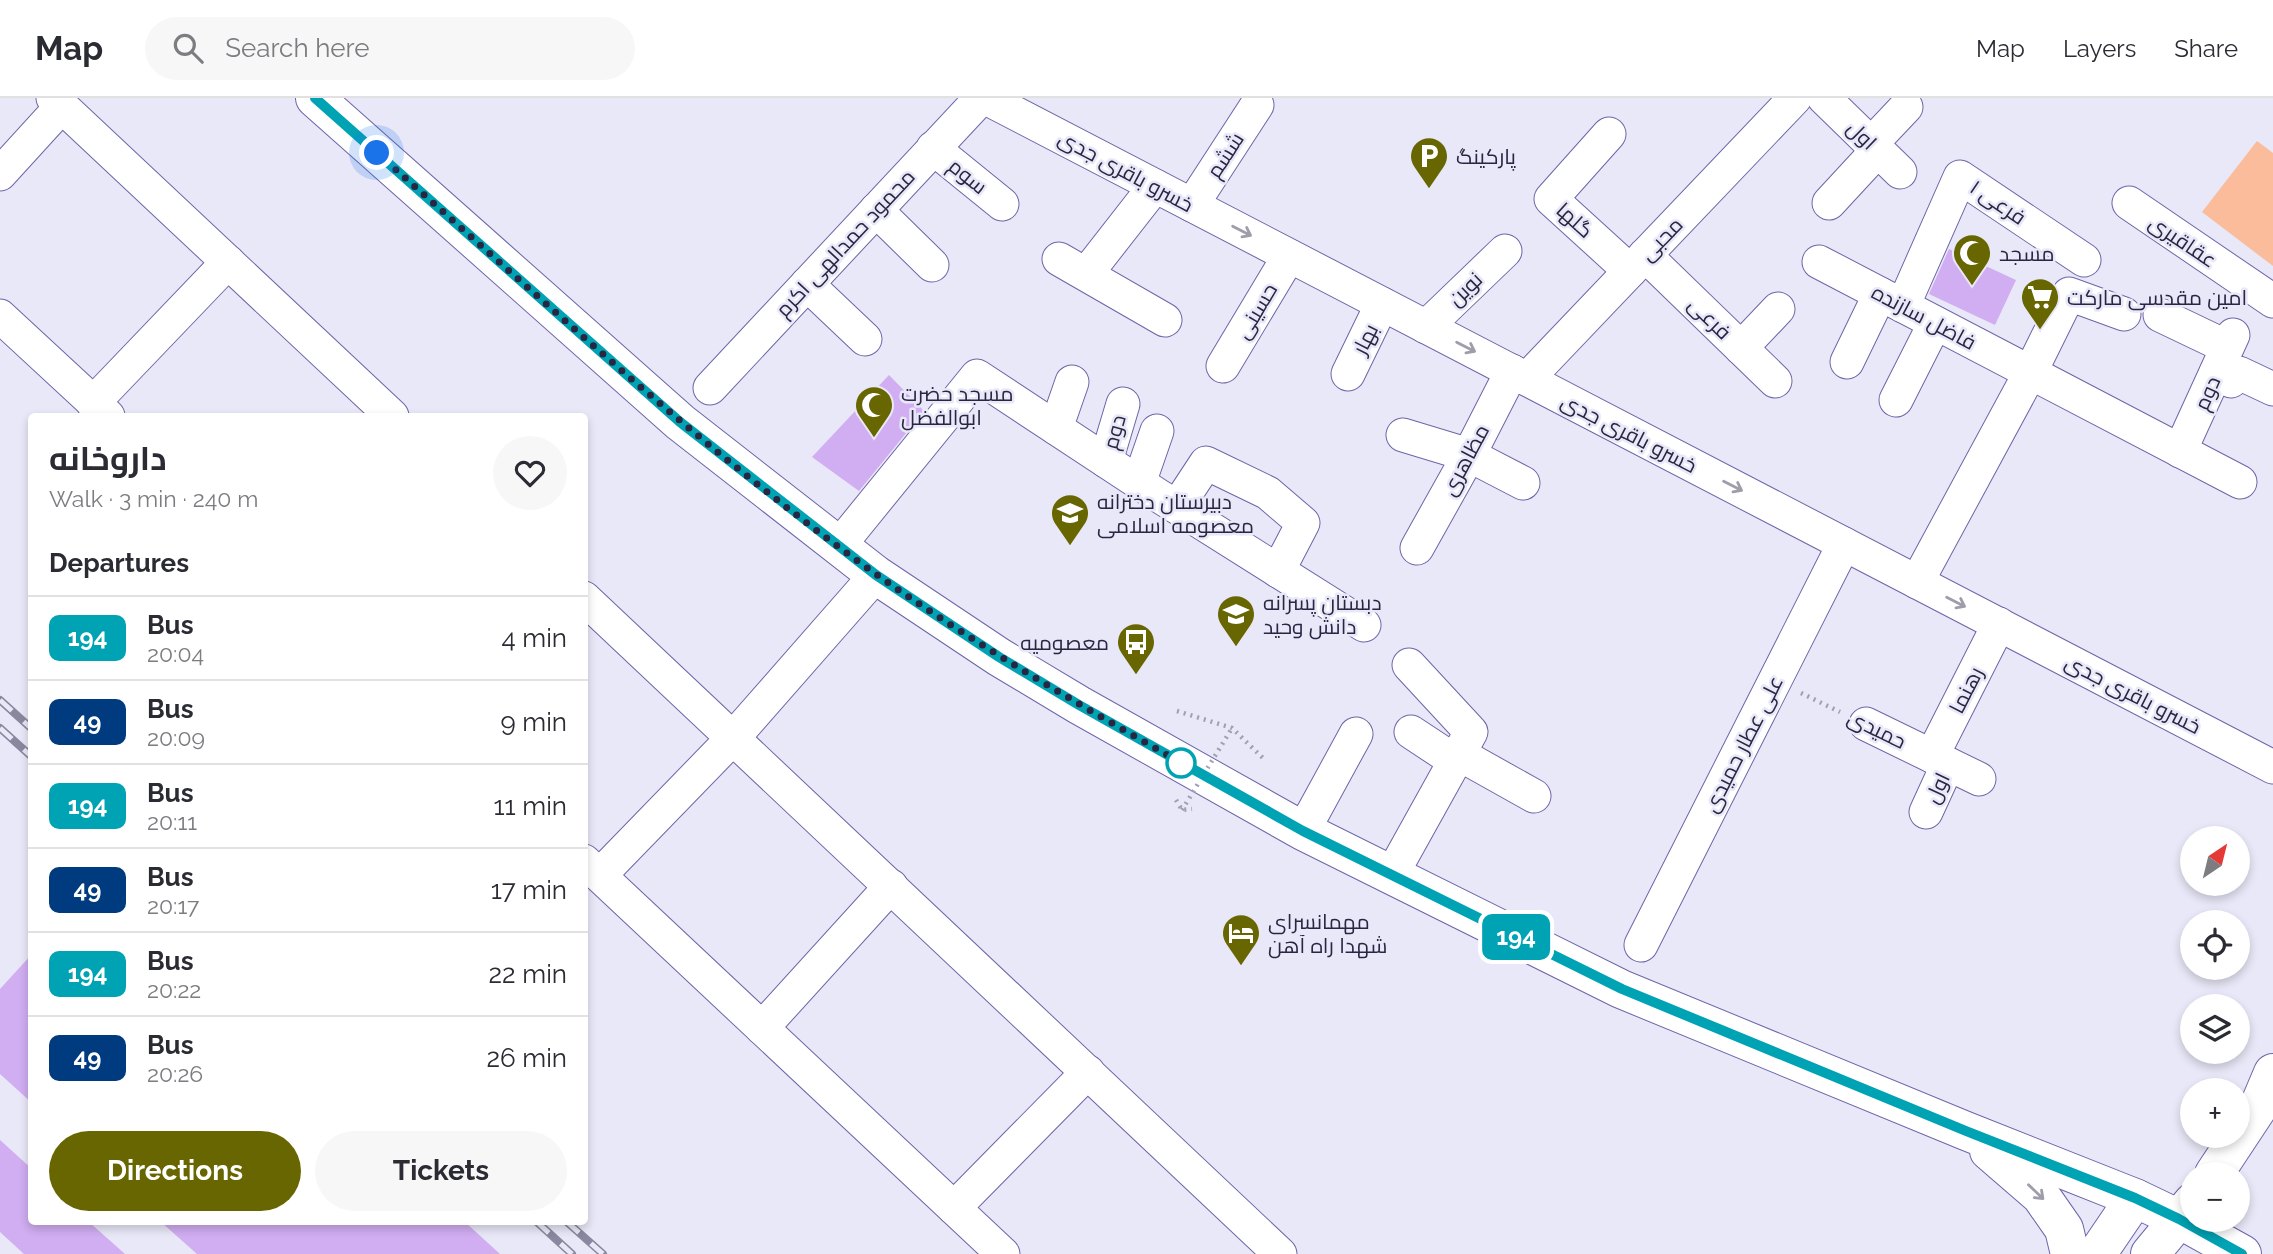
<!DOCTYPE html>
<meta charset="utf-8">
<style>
body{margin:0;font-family:Raleway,Cairo,sans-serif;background:#f7f7f7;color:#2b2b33;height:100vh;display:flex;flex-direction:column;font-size:26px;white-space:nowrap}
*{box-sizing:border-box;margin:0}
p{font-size:23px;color:#7c7c81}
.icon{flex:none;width:38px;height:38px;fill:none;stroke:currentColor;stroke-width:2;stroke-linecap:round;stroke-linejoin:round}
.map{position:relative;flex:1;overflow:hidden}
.side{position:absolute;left:28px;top:315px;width:560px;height:812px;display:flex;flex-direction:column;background:#fff;border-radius:7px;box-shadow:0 4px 10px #0003}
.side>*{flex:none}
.badge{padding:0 14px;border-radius:10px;font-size:24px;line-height:46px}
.needle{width:46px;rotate:35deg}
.fabs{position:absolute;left:2180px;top:728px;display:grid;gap:14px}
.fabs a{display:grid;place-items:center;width:70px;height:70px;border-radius:50%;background:#fff;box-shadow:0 4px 10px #0003;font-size:35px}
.you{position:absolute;width:35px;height:35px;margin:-18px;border:5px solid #fff;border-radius:50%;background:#1a73e8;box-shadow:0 0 0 10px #1a73e833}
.map>.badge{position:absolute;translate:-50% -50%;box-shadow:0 0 0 4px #fff}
h2{padding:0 21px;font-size:26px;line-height:63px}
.round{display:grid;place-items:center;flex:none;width:74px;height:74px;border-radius:37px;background:#f7f7f7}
.head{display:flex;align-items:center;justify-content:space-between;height:119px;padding:0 21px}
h1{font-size:33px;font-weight:700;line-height:52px}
.button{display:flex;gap:14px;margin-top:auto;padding:14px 21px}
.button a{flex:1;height:80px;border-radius:42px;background:#676600;color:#fff;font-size:28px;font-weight:700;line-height:80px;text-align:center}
.button a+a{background:#f7f7f7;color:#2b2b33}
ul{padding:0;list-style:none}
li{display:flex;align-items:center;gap:21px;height:84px;padding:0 21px;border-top:2px solid #e1e1e2}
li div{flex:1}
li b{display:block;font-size:26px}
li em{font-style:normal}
li .badge{min-width:77px;font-weight:700;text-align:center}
header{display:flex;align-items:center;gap:42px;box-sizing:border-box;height:98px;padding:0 35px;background:#fff;border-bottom:2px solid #e1e1e2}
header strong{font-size:33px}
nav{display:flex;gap:38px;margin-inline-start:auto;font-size:24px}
.search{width:490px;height:63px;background:#f7f7f7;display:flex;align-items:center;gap:18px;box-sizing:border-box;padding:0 24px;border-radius:38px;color:#7c7c81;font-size:26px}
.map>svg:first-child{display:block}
.green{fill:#fabc9b}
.building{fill:#d1adf1}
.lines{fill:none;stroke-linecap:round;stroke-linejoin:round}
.minor-casing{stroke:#6e65a8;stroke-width:35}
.major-casing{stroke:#6e65a8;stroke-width:40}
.path{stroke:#a09fb3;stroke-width:4.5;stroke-dasharray:2 5;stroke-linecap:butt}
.minor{stroke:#fff;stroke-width:33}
.major{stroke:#fff;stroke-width:38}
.rail-casing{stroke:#8a889e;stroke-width:8}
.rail{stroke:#e9e8f8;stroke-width:5;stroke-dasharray:16;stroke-linecap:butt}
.path-bridge{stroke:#a09fb3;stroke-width:4.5;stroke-dasharray:2 5;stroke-linecap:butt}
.oneway{stroke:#9f9daa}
.line-casing{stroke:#fff;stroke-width:16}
.line{stroke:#00a3b4;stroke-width:10}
.walk{stroke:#292642;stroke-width:7;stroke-dasharray:0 12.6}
.stop-dot{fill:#fff;stroke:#00a3b4;stroke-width:3.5}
.labels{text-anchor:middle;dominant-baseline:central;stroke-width:5;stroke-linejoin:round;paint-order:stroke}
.street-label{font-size:21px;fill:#292642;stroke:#e9e8f8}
.poi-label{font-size:21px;fill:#292642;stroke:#e9e8f8;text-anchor:start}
</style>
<header>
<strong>Map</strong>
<div class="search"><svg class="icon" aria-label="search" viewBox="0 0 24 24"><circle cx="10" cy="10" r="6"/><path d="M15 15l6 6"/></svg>Search here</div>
<nav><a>Map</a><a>Layers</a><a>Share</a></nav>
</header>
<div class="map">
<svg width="2273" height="1156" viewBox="0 0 2273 1156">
<rect width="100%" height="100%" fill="#e9e8f8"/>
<polygon class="green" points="2257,43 2273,55 2273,168 2202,114"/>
<g class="building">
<polygon points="1949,151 2016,182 1995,227 1929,196"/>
<polygon points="889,277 924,313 859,393 812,359"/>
<polygon points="32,856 32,1005 0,976 0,891"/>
<polygon points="0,1042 32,1071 32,1124 89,1124 125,1156 24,1156 0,1134"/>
<polygon points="161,1124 465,1124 500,1156 197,1156"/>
</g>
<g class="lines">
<defs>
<g id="minor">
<polyline points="53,0 392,318"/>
<polyline points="986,0 2273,669"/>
<polyline points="1824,0 1900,74"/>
<polyline points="1609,36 1551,101 1630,173"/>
<polyline points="1871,46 1906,9"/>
<polyline points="933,50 1002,106"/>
<polyline points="0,76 62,8"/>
<polyline points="1829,105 1878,52"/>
<polyline points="2129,105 2273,203"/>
<polyline points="1192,107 1257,7"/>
<polyline points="876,112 932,167"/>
<polyline points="1645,157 1775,283"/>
<polyline points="1059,161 1165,222"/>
<polyline points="1819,164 2240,384"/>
<polyline points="1087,175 1155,88"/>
<polyline points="807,186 865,241"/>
<polyline points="1903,208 1960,79 2084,162"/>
<polyline points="2160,217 2227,249"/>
<polyline points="0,218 108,318"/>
<polyline points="1426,229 1505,153"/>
<polyline points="1741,250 1778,211"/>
<polyline points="1847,264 1880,196"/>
<polyline points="1223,268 1289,158"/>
<polyline points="2216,275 2231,283 2239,275 2273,291"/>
<polyline points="1348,276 1382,206"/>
<polyline points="1527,281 1795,0"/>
<polyline points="710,290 981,0"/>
<polyline points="1896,302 1935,225"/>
<polyline points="93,305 228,164"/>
<polyline points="1056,330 1072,284"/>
<polyline points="1403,337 1469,357 1523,385"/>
<polyline points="2180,353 2233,237"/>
<polyline points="1106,363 1123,306"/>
<polyline points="1139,385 1157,333"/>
<polyline points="1177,409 1206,365 1268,395 1303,425 1278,473"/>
<polyline points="838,449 977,278 1156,396 1364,527"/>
<polyline points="1417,450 1469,357 1512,273"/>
<polyline points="1917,484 2030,275 2069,196 2124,216"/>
<polyline points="584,500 1280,1156"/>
<polyline points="1866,626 1979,681"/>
<polyline points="1411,634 1455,663"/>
<polyline points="1459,656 1534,698"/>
<polyline points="1932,658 1999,526"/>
<polyline points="1926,714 1948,666"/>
<polyline points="1303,733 1356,636"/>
<polyline points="584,763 1003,1156"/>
<polyline points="600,777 733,640 876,477"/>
<polyline points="1391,778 1471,634 1409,567"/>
<polyline points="1641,847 1844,446"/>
<polyline points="762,930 891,788"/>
<polyline points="954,1110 1088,974"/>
</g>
<g id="major">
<polyline points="315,0 680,324 876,477 999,559 1079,607 1303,733 1621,891 1966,1033 2135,1100 2179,1121 2242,1156"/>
<polyline points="1989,1053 2041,1098 2064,1131 2070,1156"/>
<polyline points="2214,1076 2259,1008 2273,975"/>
<polyline points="2097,1156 2135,1100"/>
<polyline points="2150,1156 2193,1104"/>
</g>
</defs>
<use href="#minor" class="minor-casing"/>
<use href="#major" class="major-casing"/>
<g class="path">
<polyline points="1801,595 1840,614"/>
<polyline points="1177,613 1232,630 1265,662"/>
<polyline points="1176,702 1182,712 1192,711"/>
</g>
<use href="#minor" class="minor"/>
<use href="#major" class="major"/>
<defs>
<g id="rail">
<polyline points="0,602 32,631"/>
<polyline points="0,630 32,659"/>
<polyline points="537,1124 572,1156"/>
<polyline points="567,1124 603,1156"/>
</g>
</defs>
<use href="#rail" class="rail-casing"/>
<use href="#rail" class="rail"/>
<polyline class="path-bridge" points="1182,712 1232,630"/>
</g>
<defs><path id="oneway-shaft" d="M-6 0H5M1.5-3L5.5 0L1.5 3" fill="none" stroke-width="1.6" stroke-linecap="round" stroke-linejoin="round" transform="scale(1.75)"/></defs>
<g class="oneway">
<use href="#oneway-shaft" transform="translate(1242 133) rotate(27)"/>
<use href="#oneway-shaft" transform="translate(1466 249) rotate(27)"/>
<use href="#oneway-shaft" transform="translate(1733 388) rotate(27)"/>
<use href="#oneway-shaft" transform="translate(1956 504) rotate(27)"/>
<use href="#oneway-shaft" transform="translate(2036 1094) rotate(44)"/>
</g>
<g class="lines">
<defs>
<polyline id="line" points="315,0 680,324 876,477 999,559 1079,607 1303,733 1622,891 1966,1033 2135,1100 2179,1121 2242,1156"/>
</defs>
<use href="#line" class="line-casing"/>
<use href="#line" class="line"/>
<path class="walk" d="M377 55C529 189 677 329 840 450 949 531 1067 600 1185 667L1181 665"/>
</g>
<defs>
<symbol id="parking-pin" viewBox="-11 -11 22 30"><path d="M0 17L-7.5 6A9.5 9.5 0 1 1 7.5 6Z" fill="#676600" stroke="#e9e8f8"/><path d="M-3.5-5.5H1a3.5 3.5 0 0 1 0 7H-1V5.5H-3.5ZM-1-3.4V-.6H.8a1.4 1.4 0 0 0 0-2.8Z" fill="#fff"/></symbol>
<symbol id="mosque-pin" viewBox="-11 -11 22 30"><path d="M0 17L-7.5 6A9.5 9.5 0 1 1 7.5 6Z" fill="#676600" stroke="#e9e8f8"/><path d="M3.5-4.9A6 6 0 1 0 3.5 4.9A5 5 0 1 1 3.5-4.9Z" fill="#fff"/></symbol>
<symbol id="supermarket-pin" viewBox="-11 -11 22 30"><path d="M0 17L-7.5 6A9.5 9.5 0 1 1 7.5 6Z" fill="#676600" stroke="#e9e8f8"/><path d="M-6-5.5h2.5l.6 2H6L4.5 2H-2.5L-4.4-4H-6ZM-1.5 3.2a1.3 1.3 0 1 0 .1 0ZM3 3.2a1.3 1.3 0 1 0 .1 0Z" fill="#fff"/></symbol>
<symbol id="school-pin" viewBox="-11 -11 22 30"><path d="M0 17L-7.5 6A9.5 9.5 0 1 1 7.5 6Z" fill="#676600" stroke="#e9e8f8"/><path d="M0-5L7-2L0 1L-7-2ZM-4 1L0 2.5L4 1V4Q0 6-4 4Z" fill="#fff"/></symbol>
<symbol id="bus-pin" viewBox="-11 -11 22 30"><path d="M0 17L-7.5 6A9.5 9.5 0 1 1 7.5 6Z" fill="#676600" stroke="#e9e8f8"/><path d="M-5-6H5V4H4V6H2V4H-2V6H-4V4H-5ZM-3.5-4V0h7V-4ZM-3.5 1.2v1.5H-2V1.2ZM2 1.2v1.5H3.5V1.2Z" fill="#fff"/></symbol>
<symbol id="hotel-pin" viewBox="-11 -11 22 30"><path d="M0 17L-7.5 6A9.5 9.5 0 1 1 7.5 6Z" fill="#676600" stroke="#e9e8f8"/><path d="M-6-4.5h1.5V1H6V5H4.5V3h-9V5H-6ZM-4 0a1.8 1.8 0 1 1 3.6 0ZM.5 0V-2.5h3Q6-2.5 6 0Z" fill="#fff"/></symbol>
</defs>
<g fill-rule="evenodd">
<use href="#parking-pin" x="1407" y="36" width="44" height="60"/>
<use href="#mosque-pin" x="1950" y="133" width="44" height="60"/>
<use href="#supermarket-pin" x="2018" y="177" width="44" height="60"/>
<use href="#mosque-pin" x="852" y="285" width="44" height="60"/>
<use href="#school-pin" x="1048" y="393" width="44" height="60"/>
<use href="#school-pin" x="1214" y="494" width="44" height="60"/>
<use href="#bus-pin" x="1114" y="522" width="44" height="60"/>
<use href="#hotel-pin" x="1219" y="813" width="44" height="60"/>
</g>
<circle class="stop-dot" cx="1181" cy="665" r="14"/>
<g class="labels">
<g class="street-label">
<text transform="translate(1862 37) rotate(44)">اول</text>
<text transform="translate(1225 57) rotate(-57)">ششم</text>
<text transform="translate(1126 73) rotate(28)">خسرو باقری جدی</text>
<text transform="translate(968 78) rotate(39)">سوم</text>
<text transform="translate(1998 104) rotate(34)">فرعی ۱</text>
<text transform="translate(1575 122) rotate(42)">گلها</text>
<text transform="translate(1661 141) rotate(-46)">محبی</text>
<text transform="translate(2183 143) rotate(34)">عقاقیری</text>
<text transform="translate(845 145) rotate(-47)">محمود حمدالهی اکرم</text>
<text transform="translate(1465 191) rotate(-44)">نوین</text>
<text transform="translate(1256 213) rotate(-59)">حسینی</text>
<text transform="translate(1924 219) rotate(28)">فاضل سازنده</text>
<text transform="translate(1710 220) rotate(44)">فرعی</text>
<text transform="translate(1365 241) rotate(-63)">بهار</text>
<text transform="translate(2207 295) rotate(-66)">دوم</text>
<text transform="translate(1114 334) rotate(-74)">دوم</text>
<text transform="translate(1629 335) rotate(27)">خسرو باقری جدی</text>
<text transform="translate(1465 362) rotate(-62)">مظاهری</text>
<text transform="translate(1966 592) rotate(-63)">رهنما</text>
<text transform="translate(2133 596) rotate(27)">خسرو باقری جدی</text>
<text transform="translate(1877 631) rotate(26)">حمیدی</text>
<text transform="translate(1743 646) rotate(-63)">علی عطار حمیدی</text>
<text transform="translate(1937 690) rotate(-65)">اول</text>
</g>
<g class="poi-label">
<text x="1456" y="58">پارکینگ</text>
<text x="1999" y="155">مسجد</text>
<text x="2067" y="199">امین مقدسی مارکت</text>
<text x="901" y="295">مسجد حضرت<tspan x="901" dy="24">ابوالفضل</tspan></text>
<text x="1097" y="403">دبیرستان دخترانه<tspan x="1097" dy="24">معصومه اسلامی</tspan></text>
<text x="1263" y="504">دبستان پسرانه<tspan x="1263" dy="24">دانش وحید</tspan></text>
<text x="1109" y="544" text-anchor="end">معصومیه</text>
<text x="1268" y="823">مهمانسرای<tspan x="1268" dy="24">شهدا راه آهن</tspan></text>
</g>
</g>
</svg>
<div class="fabs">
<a><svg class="needle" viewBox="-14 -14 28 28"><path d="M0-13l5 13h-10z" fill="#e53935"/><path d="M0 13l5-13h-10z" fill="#7c7c81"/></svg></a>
<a><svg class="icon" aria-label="locate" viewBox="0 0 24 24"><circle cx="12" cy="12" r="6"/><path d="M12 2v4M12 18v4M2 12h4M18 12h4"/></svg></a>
<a><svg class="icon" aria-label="layers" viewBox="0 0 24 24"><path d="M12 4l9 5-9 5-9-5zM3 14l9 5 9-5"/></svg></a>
<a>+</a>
<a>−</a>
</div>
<div class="you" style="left:377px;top:55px"></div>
<b class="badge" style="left:1516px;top:839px;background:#00a3b4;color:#fff">194</b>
<section class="side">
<div class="head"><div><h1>داروخانه</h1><p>Walk · 3 min · 240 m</p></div><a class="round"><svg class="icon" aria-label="heart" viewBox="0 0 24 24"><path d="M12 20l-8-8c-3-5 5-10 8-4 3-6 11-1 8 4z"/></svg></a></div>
<h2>Departures</h2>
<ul>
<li><span class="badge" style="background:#00a3b4;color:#fff">194</span><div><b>Bus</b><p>20:04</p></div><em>4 min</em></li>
<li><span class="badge" style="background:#003b80;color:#fff">49</span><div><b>Bus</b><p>20:09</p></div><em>9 min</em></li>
<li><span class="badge" style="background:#00a3b4;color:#fff">194</span><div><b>Bus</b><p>20:11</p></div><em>11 min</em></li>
<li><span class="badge" style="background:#003b80;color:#fff">49</span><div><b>Bus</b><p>20:17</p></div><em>17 min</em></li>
<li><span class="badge" style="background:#00a3b4;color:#fff">194</span><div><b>Bus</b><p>20:22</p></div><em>22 min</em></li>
<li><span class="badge" style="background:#003b80;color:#fff">49</span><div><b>Bus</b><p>20:26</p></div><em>26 min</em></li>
</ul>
<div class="button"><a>Directions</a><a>Tickets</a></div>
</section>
</div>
